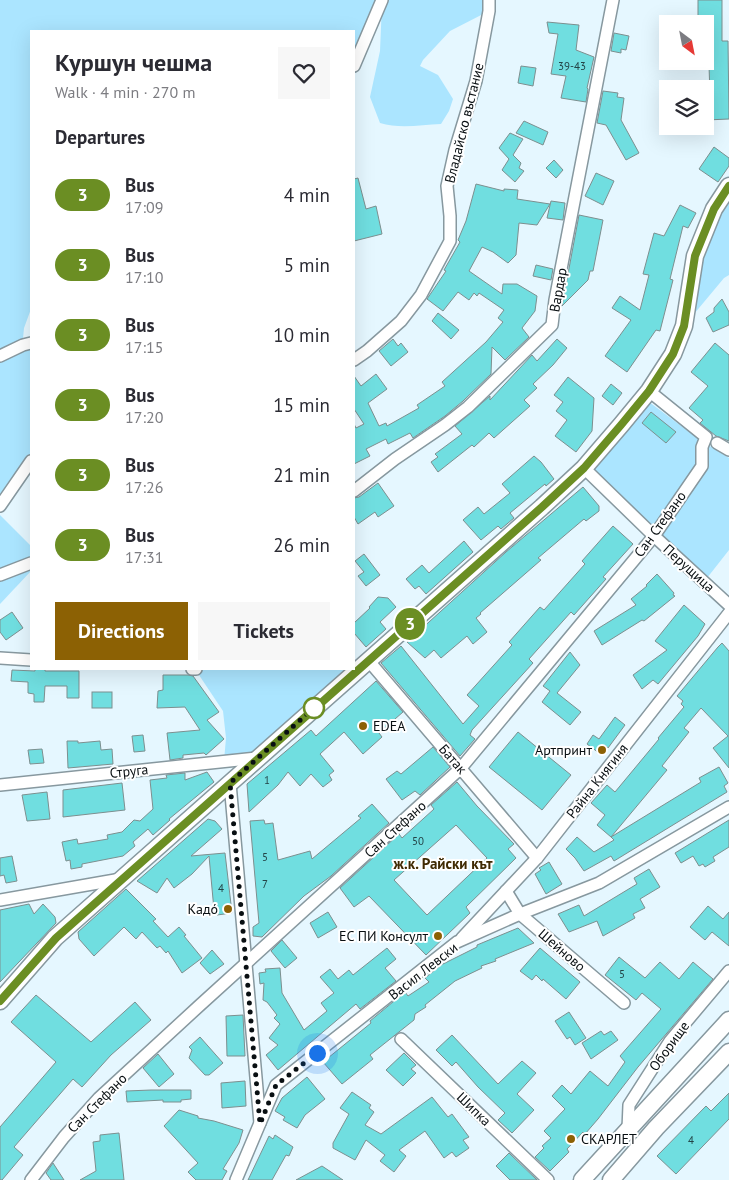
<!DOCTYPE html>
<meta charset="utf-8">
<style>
body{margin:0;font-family:"PT Sans",sans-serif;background:#f7f7f7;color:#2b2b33;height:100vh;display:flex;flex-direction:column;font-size:19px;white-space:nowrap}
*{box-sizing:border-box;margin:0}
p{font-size:16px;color:#7c7c81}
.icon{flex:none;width:28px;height:28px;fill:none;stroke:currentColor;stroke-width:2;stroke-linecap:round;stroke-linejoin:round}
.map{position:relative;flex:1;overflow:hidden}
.sheet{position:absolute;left:30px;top:30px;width:325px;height:640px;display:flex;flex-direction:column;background:#fff;border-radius:0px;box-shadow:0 5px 20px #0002}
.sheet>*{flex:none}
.badge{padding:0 10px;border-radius:16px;font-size:18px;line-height:32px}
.needle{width:32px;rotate:148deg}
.controls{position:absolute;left:659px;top:15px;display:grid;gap:10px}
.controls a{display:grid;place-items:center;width:55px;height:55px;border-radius:0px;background:#fff;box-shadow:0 5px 20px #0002;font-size:25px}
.you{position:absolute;width:25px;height:25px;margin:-12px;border:4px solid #fff;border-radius:50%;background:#1a73e8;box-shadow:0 0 0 8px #1a73e833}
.map>.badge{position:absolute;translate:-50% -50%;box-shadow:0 0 0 2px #fff}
h2{padding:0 25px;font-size:19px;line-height:45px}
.round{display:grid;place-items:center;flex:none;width:52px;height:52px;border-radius:0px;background:#f7f7f7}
.head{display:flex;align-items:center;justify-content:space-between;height:85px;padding:0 25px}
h1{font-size:24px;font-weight:800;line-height:38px}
.cta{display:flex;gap:10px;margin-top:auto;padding:10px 25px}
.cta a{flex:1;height:58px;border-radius:0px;background:#8c6104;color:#fff;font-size:20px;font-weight:800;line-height:58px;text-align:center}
.cta a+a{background:#f7f7f7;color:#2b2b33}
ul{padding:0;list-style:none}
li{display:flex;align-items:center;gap:15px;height:70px;padding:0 25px}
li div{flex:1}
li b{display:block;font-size:19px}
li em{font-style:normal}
li .badge{min-width:55px;font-weight:700;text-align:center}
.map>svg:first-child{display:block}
.green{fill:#abe5ff}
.building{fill:#70dee0;stroke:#7d8f8f;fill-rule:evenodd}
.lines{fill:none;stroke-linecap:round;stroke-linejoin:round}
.street-casing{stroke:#87989f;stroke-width:14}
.secondary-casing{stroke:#87989f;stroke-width:19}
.street{stroke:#fff;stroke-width:11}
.secondary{stroke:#fff;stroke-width:16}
.line-casing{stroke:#fff;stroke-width:11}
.line{stroke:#6b8e23;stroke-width:8}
.walk{stroke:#090f12;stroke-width:5;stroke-dasharray:0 9}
.stop-dot{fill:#fff;stroke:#6b8e23;stroke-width:2.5}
.poi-dot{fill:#8c6104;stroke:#fff;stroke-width:2}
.labels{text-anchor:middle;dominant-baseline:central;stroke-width:4;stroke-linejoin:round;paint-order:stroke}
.number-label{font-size:11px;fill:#234346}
.street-label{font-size:14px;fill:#090f12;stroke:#fff}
.poi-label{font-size:14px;fill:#090f12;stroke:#fff;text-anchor:end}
.neighbourhood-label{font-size:15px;font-weight:bold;fill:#3f2a03;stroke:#fff}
</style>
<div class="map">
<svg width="729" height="1180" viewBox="0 0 729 1180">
<rect width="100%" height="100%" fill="#e5f7ff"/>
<g class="green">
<path d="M0 0H489V11L450 31 423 60 420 66 438 75 453 99 449 111 441 124C421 125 399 129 380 123L370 97 380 51 382 3 354 63V31H31V309L24 328 22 349H31V461L0 506Z"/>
<polygon points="729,186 729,275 724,278 684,326 695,256"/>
<polygon points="645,399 700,440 729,458 729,550 707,578 590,468"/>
<polygon points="0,515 31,546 31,571 0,604"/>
<polygon points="195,669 354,669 257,758 224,761 226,738 223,711"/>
</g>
<g class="building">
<polygon points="698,0 722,0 722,41 728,41 729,119 706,120 705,97 710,97 709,65 705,65 705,23 698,24"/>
<polygon points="547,22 579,25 576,50 594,57 587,88 588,89 586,102 561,98 566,76 551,74 558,34 549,33"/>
<polygon points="614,33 629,36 626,50 621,49 621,53 611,51"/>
<polygon points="521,66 536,68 533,86 518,83"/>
<polygon points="603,91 618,93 617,97 624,98 621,120 639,153 626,160 606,125 597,123"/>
<polygon points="524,121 548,132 543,145 516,133"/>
<polygon points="510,133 523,139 513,155 521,163 519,168 524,171 515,182 502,170 509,159 499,148"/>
<polygon points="714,147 729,158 729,166 718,182 699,169"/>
<polygon points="554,160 563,170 556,178 546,168"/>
<polygon points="596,173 614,181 603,205 585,196"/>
<polygon points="358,178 366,209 376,206 382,234 354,241 354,179"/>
<polygon points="476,184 504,191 504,189 518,190 517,199 550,204 537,225 519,223 516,255 508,263 493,252 482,247 469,271 502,294 503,284 517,284 537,296 535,311 522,328 529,337 505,360 492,347 491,374 463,401 445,416 413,438 410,433 388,444 386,439 366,449 370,456 354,464 354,424 356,428 364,424 354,409 354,376 361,386 376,374 387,389 368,403 379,426 386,423 387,426 419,408 417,405 445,386 442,382 486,342 503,322 498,318 504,310 479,293 477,296 474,293 469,300 458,292 443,311 427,299 446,271 444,270 460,242 458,240 466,221"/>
<polygon points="551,201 565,203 563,220 547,218"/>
<polygon points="680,205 696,213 688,228 683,226 670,279 673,280 660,331 656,330 627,372 605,356 631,320 612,308 620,296 640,310 649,275 643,274 654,233 664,236"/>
<polygon points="579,215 603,220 593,271 590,271 588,280 562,306"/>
<polygon points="536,265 553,269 551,280 533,276"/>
<polygon points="722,299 729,312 729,325 713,332 706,318 714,312 714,308"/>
<polygon points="438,313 459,330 451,339 432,321"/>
<polygon points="393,339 398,346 401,343 408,352 391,366 379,351"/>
<polygon points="557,339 567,348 553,365 533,384 537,388 524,400 530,406 494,438 489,433 474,447 472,445 438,472 431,462 438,457 435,454 462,434 455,426 490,396 490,400 532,355 537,361"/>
<polygon points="715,343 729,355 729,441 716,436 700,423 703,420 689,408 708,386 691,372"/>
<polygon points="568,377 594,398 592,431 576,452 555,436 567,420 556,411 563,402 554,395"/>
<polygon points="611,384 622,393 613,405 602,396"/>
<polygon points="651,412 676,432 666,443 642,423"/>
<polygon points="534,456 541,462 554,479 546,486 545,484 510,513 514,518 501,529 498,526 481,540 463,520 478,507 484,514 510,493 502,484"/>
<polygon points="378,483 394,506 378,517 375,512 358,524 354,517 354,498 359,497"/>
<polygon points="583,487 599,506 599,511 586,521 584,519 538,558 541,560 480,613 481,614 476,618 487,632 473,644 467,636 441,658 434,650 425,658 407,642 506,552"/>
<polygon points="613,526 633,544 603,577 606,579 574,615 571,612 529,659 533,663 472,730 470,735 475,739 460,756 381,663 401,646 463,724 479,706 467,695 512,645 509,642 540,607 544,610 585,564 582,561"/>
<polygon points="464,541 473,552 426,594 419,586 415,589 406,579 422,565 429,573"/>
<polygon points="364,554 380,575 366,586 358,576 364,572 355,561"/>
<polygon points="657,574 674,593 673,595 675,596 644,621 642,620 602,645 594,631 636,605 631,599 647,586 646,585"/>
<polygon points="378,597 388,598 396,607 380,622 386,629 366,647 354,633 354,623 370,608 369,607"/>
<polygon points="684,605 705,624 698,636 658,684 653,680 642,689 633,675 667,650 655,641"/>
<polygon points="12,612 23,628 6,640 0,632 0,620"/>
<polygon points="722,643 729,651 729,768 713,748 728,736 701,708 684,728 689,732 662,766 667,770 611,837 597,825 605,815 591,803 607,785 615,792 659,739 658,738 684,707 681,704 683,701 677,696 718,647"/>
<polygon points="570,652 580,665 557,693 581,712 570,725 542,702 550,691 543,686"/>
<polygon points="35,669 45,669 45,671 79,671 79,698 67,698 67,686 45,686 44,702 34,702 34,694 28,693 28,682 11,681 12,670 35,671"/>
<polygon points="163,675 188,675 193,676 219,712 207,720 224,739 206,755 204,753 183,755 183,758 170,760 167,733 200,730 185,707 157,708 158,691 163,690"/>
<polygon points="376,681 403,712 379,733 382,737 363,754 344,732 320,754 334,771 329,775 332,780 323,787 311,774 300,786 288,772 278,785 249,812 247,784 311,730 316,736"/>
<rect x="92" y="692" width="20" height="16"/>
<polygon points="615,717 625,725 608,748 605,745 599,753 587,744 593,735 599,739"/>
<polygon points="518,732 571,775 542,810 489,767"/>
<polygon points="143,735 145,751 134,752 132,736"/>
<polygon points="67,741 78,741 78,743 100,741 101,750 112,749 113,764 68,768"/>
<polygon points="433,747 450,767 420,795 415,791 402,800 386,779 397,771 401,774"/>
<polygon points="42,749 44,763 30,764 28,750"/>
<polygon points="719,767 728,783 724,786 727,792 614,861 611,856 584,871 575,858 566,849 577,837 594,852 614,840 611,837 701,782 699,778"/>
<polygon points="207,772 214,782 169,819 170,820 153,835 148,829 133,842 135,846 123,856 82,864 82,867 71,869 70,860 66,861 62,842 77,839 78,844 108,839 107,835 122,832 134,820 140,821 153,809 150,780 167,778 166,775 185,773 185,780"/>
<path d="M457 782 477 806 514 844 508 849 516 858 466 907 470 913 426 955 369 896 354 907 340 888 399 834 402 838 434 809 431 805ZM456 825 487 858 427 915 394 880Z"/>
<polygon points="122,783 125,810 63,817 63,790"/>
<polygon points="47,792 50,819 27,821 22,795"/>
<polygon points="372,804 389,823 331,876 304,896 262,937 253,936 253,927 259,923 250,821 264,820 265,824 273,823 278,860 310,851 312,859 361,818 358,816"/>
<polygon points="208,819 215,821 222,829 191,856 225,853 232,913 217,915 217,910 214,910 209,856 192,874 174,888 167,878 157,893 137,881"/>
<polygon points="729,820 729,847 713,857 715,861 705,867 703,864 699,866 693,856 681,863 675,853"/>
<polygon points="12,856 17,881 6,883 4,875 0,876 0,858"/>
<polygon points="549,862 562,884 546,894 535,874 541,870 539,868"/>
<polygon points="649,869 660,887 640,899 645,908 633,914 635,918 603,936 597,921 569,932 558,914 579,905 584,916 637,884 634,878"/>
<polygon points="126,889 156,919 153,921 168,937 179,927 186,935 184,936 202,958 182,973 168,951 166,953 160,946 157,948 142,932 136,939 124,927 94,956 79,939 78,932"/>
<polygon points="29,904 34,914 43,904 55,917 56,923 0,982 0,910"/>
<polygon points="708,906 723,919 729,912 729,946 712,932 705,940 690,927"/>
<polygon points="328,912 337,927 318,938 310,923"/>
<polygon points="518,928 534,943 495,959 496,961 481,966 482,968 455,981 425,1005 426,1007 415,1014 414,1020 370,1055 373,1059 342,1084 323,1062 371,1023 370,1021 405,992 408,996 429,982 425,978 441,965 477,947 477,945"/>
<polygon points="282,940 297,958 285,968 271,951"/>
<polygon points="387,948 396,959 385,968 396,981 360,1009 356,1004 278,1070 266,1055 278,1045 269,1038 280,1024 274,1018 277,1015 267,1002 263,1000 264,983 260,984 259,973 266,972 265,969 280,968 282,993 304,1030 327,1011 321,1003 334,993 320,977 330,969 338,979 349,970 353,975"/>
<polygon points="540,948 580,982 566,999 543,979 542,981 536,975 532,980 520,971"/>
<polygon points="212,950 224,964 210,974 200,963"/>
<polygon points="619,957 645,978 660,962 679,979 693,962 713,979 638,1067 598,1119 585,1134 583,1132 567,1149 569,1152 550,1171 535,1157 544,1148 542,1146 551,1138 544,1131 565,1109 552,1096 562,1085 571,1094 590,1071 608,1086 625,1062 620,1056 661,1009 642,993 636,1000 605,975"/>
<polygon points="36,995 91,1042 135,1002 151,1020 111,1055 82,1087 73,1079 14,1147 23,1155 2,1180 0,1180 0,1127 56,1062 11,1022"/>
<polygon points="569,1012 586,1038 575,1045 570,1037 567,1039 555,1021"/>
<polygon points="243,1015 245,1056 227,1056 226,1016"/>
<polygon points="601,1031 604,1035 611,1031 618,1040 591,1059 582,1043"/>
<polygon points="452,1035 498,1084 522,1061 536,1073 517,1094 534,1110 512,1133 498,1120 505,1113 478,1087 456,1062 452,1066 436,1050"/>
<polygon points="200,1037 223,1063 209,1075 205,1075 189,1058 192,1050 189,1047"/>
<polygon points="404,1053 416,1065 411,1069 416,1073 403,1086 386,1070"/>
<polygon points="158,1054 174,1074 159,1087 143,1068"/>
<polygon points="307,1077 325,1099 305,1115 297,1128 283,1120 285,1117 275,1111 282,1098"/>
<polygon points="245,1081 246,1106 222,1108 221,1083"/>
<polygon points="151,1090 191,1090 191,1099 181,1100 181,1102 163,1102 163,1100 127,1102 126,1091"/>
<polygon points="352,1092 371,1105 369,1108 374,1112 365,1125 381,1134 432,1097 448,1117 452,1114 469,1137 463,1140 469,1148 456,1157 452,1152 444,1158 425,1131 399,1150 406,1156 394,1172 380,1161 385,1155 366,1140 355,1160 333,1148 333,1143 349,1114 340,1108"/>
<polygon points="729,1093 729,1119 676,1174 657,1156 706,1106 711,1111"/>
<polygon points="179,1110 198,1116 198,1118 214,1121 243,1130 239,1143 223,1169 227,1171 222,1180 196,1180 188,1172 198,1163 164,1126"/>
<polygon points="119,1133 124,1180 80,1180 96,1171 93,1142 100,1141 100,1135"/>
<polygon points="275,1135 293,1147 289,1156 286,1155 272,1180 248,1180 269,1136 273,1139"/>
<polygon points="509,1153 537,1180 510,1180 496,1166"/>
<polygon points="53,1163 64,1180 51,1180 46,1173"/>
<polygon points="322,1166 343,1180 296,1180"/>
</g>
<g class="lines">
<defs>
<g id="street">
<polyline points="354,66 382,0"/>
<polyline points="0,356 23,345 31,343"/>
<polyline points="354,360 367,351 401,321 421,295 450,241 450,216 447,186 455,150 476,81 489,11 489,0"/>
<polyline points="717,443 729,450"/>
<polyline points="584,468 654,536 729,605"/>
<polyline points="354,491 395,459 445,425 468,407 552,325 555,300 613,0"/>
<polyline points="0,506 31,461"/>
<polyline points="0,575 31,563"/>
<polyline points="0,658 31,660"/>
<polyline points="368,660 537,858"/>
<polyline points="192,669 196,669"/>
<polyline points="230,783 260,1123"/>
<polyline points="0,785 257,758"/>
<polyline points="506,891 520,914 624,1003"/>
<polyline points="0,900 121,879"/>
<polyline points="462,938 537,858 729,613"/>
<polyline points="401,1039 548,1180"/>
<polyline points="628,1129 629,1105 670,1041 729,971"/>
<polyline points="31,1180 64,1137 99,1098 199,1006 461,768 654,536 702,466 702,447 706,437 649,391"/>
<polyline points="236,1180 276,1085 457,942 520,914 599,883 729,807"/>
</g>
<g id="secondary">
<polyline points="0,1001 55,938 542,507 584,468 621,425 649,391 673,354 684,326 695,256 714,209 729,186"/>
<polyline points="582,1180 729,1020"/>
<polyline points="611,1180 656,1128 729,1052"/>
</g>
</defs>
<use href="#street" class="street-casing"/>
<use href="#secondary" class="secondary-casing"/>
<use href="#street" class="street"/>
<use href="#secondary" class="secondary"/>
</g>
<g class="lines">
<defs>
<polyline id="line" points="0,1001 56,938 542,507 584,468 621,425 649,391 673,354 684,326 695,256 714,209 729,186"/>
</defs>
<use href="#line" class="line-casing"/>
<use href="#line" class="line"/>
<polyline class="walk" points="314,708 317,705 230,783 260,1124 276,1085 317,1053"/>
</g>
<circle class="stop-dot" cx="314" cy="708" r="10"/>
<g class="poi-dot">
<circle cx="363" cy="726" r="5"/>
<circle cx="602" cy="750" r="5"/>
<circle cx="228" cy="909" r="5"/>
<circle cx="438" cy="936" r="5"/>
<circle cx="571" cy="1139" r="5"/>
</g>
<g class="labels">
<g class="number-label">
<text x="572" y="66">39-43</text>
<text x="267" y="780">1</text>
<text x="418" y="841">50</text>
<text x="265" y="857">5</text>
<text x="265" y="884">7</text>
<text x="221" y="888">4</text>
<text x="622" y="974">5</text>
<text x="691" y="1140">4</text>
</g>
<g class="street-label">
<text transform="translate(464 123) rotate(-76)">Владайско въстание</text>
<text transform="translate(558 290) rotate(-80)">Вардар</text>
<text transform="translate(660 524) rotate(-54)">Сан Стефано</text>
<text transform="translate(689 568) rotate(42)">Перущица</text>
<text transform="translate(453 759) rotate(49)">Батак</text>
<text transform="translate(129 771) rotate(-6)">Струга</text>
<text transform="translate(597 781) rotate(-52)">Райна Княгиня</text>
<text transform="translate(395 829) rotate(-42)">Сан Стефано</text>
<text transform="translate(562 950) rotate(41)">Шейново</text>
<text transform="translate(423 971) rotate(-38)">Васил Левски</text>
<text transform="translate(669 1046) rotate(-54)">Оборище</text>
<text transform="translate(97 1103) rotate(-45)">Сан Стефано</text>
<text transform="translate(474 1109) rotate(44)">Шипка</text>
</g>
<g class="poi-label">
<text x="373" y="726" text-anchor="start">EDEA</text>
<text x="592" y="750">Артпринт</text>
<text x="218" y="909">Кадó</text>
<text x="428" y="936">ЕС ПИ Консулт</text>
<text x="581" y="1139" text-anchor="start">СКАРЛЕТ</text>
</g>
<g class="neighbourhood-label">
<text x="443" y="863">ж.к. Райски кът</text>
</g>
</g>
</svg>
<div class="controls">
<a><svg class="needle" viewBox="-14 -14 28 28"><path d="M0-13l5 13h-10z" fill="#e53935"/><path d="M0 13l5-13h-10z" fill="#7c7c81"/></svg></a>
<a><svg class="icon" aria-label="layers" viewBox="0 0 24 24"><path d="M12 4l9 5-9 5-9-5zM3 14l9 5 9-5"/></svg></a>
</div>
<div class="you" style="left:317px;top:1053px"></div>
<b class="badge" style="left:410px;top:624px;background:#6b8e23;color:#fff">3</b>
<section class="sheet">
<div class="head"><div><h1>Куршун чешма</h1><p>Walk · 4 min · 270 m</p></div><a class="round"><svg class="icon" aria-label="heart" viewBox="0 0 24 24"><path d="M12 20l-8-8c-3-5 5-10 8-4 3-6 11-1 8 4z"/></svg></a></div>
<h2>Departures</h2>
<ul>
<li><span class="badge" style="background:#6b8e23;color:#fff">3</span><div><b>Bus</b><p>17:09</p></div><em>4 min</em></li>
<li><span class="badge" style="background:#6b8e23;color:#fff">3</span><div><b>Bus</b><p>17:10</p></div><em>5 min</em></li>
<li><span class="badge" style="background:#6b8e23;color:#fff">3</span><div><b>Bus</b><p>17:15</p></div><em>10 min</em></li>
<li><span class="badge" style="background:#6b8e23;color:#fff">3</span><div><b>Bus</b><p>17:20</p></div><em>15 min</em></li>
<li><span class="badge" style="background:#6b8e23;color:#fff">3</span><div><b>Bus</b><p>17:26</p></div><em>21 min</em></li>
<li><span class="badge" style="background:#6b8e23;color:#fff">3</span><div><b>Bus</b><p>17:31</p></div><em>26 min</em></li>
</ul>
<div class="cta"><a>Directions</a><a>Tickets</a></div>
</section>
</div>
